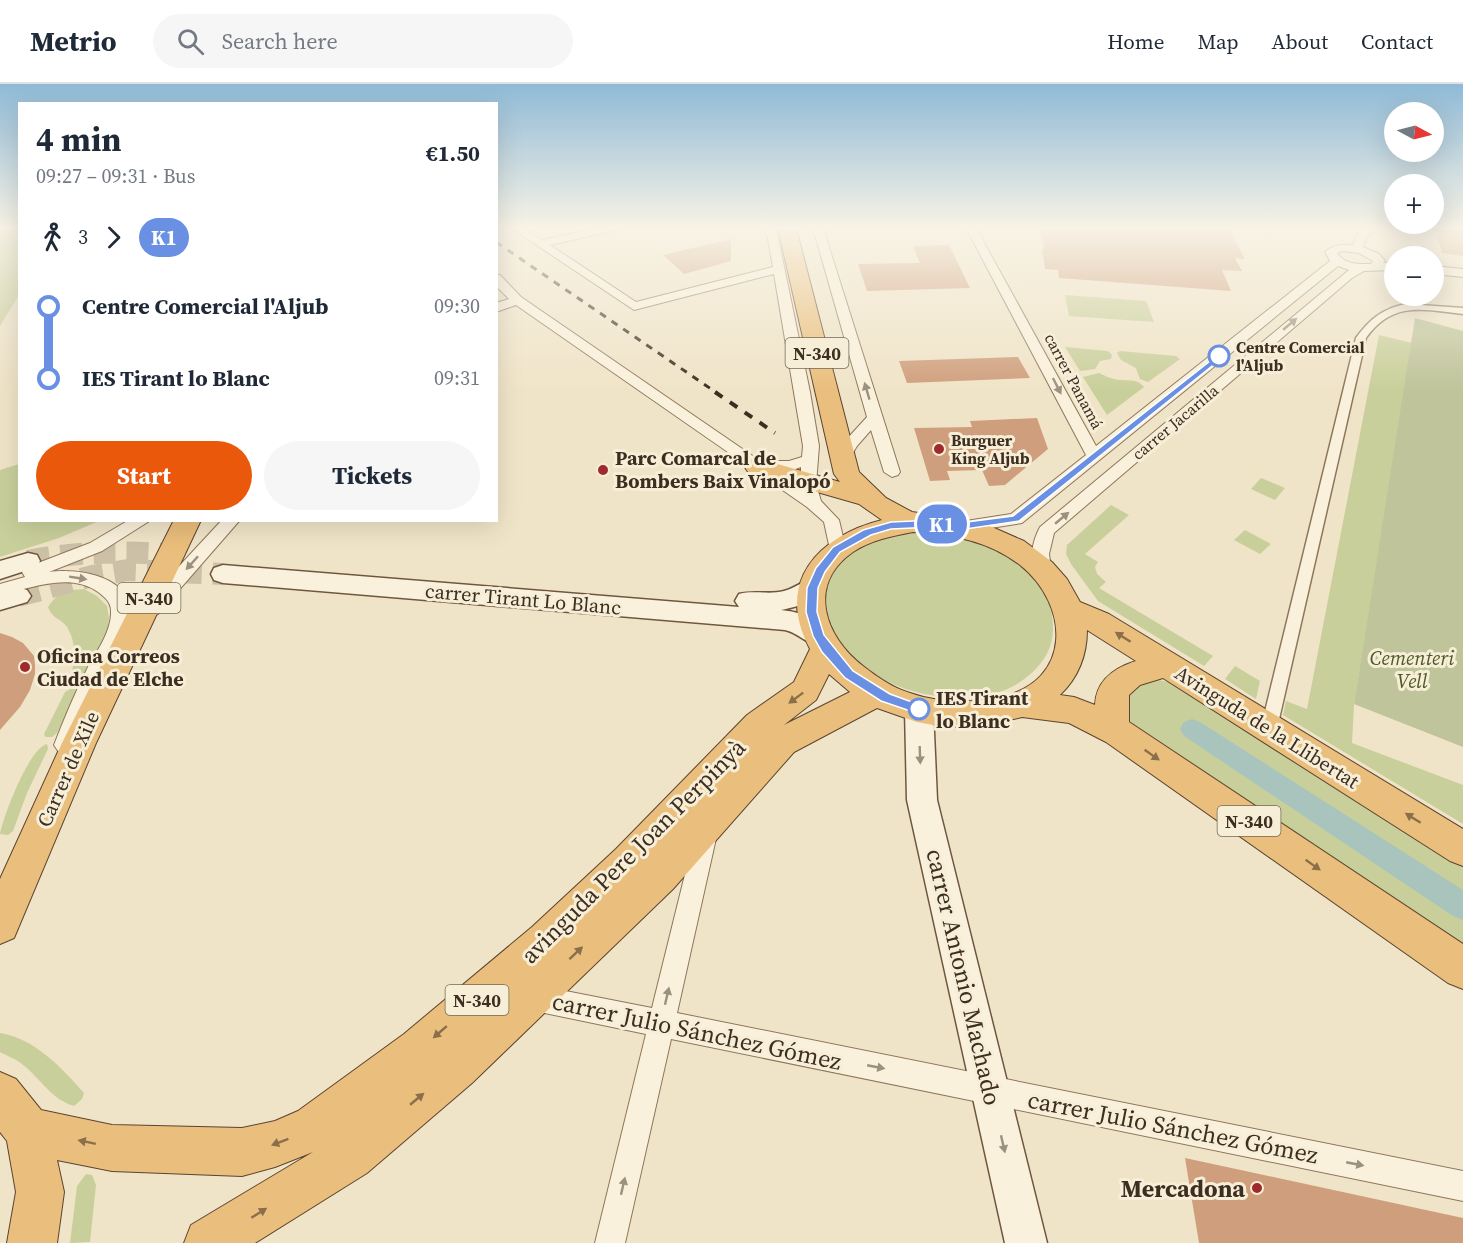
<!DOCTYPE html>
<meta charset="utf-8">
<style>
body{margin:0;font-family:"Source Serif 4",serif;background:#f6f6f7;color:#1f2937;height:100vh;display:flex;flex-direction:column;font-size:22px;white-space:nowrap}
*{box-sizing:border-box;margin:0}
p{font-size:20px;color:#747a83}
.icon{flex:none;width:33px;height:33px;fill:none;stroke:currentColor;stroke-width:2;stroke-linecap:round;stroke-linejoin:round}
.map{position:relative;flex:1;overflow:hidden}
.sheet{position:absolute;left:18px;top:18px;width:480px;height:420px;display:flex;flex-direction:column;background:#fff;border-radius:0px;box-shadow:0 6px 24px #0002}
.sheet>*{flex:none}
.badge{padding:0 12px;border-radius:20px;font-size:21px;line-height:39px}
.needle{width:39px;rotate:97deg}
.tools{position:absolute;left:1384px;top:18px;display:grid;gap:12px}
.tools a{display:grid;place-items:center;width:60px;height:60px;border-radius:50%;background:#fff;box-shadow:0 6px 24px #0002;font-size:30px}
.map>.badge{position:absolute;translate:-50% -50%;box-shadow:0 0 0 3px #fff}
.legs{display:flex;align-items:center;gap:9px;height:66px;padding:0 18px;font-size:20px}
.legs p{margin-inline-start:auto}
.overview{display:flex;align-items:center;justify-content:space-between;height:102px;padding:0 18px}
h1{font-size:33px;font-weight:700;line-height:45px}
.primary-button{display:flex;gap:12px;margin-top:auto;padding:12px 18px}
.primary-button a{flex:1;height:69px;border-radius:36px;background:#ea580c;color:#fff;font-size:24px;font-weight:700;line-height:69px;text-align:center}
.primary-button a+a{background:#f6f6f7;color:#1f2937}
ul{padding:0 18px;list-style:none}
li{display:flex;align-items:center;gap:21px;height:72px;font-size:22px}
li i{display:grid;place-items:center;width:9px;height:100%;margin:0 8px;background:currentColor}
li i::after{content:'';width:15px;height:15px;margin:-8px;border:4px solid;border-radius:50%;background:#fff}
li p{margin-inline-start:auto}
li:first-child i{background:linear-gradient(#0000 50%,currentColor 0)}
li:last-child i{background:linear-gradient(currentColor 50%,#0000 0)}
header{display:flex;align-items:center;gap:36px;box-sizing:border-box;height:84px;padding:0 30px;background:#fff;border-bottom:2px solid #e0e1e3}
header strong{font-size:28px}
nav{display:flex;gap:33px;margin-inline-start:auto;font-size:21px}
.search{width:420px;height:54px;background:#f6f6f7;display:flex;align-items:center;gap:15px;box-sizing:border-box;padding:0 21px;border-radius:33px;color:#747a83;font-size:22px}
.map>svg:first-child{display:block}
.green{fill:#c9cf9b}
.cemetery{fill:#bfc49a}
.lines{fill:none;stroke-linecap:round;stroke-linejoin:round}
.canal{fill:#a9c4bc;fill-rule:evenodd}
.building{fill:#cf9f7d}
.secondary-tunnel{stroke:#ccc0a6;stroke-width:22;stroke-dasharray:22 11;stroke-linecap:butt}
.pedestrian-casing{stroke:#8d765c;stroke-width:3}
.minor-casing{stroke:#8d765c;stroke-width:2}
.secondary-casing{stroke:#6f573f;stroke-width:3}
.trunk-casing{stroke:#5b4430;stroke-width:2}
.pedestrian{fill:#faf1dc;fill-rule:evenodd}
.minor{fill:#faf1dc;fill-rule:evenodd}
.secondary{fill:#faf1dc;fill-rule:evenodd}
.trunk{fill:#eabe7c;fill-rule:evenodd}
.rail-far1{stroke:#3d2e20;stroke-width:3;stroke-dasharray:7 7;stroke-linecap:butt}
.rail{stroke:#3d2e20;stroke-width:4;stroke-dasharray:9 9;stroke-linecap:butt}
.oneway{fill:#9c907e}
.oneway2{fill:#8b6f49}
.line-1{fill:#6a90e3;stroke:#fff;stroke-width:1.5}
.stop-1-dot{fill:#fff;stroke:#6a90e3;stroke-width:3}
.poi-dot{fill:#9e2a2b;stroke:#f7eed8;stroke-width:2}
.labels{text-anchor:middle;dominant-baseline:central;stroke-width:6;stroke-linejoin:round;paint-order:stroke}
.far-stop-label{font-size:16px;font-weight:bold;fill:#3d2e20;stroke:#f7eed8;text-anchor:start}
.far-street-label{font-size:16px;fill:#3d2e20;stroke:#f7eed8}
.far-poi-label{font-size:16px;font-weight:bold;fill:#3d2e20;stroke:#f7eed8;text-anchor:start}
.shield{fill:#f7eed8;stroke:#756857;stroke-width:1.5}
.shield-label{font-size:18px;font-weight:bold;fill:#3d2e20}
.poi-label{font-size:20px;font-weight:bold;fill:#3d2e20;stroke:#f7eed8;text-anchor:start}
.street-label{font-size:20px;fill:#3d2e20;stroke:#f7eed8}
.park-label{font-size:20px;font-style:italic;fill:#4d5a26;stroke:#f7eed8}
.stop-label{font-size:20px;font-weight:bold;fill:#3d2e20;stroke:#f7eed8;text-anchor:start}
.near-street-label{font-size:24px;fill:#3d2e20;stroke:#f7eed8}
.near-poi-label{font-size:24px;font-weight:bold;fill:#3d2e20;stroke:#f7eed8;text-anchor:end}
</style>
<header>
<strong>Metrio</strong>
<div class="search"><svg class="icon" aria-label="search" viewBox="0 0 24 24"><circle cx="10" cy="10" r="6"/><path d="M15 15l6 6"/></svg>Search here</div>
<nav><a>Home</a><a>Map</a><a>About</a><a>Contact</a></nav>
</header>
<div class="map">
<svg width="1463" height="1159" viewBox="0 0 1463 1159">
<rect width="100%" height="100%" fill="#f0e4c8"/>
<g class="green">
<polygon points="0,144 20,144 19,211 0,242"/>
<polygon points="1065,211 1146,217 1154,238 1069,232"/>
<polygon points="1379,251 1412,259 1354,620 1352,659 1463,701 1463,740 1283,631 1286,617 1307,625"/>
<polygon points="1065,263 1108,267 1112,271 1111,275 1100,277 1095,285 1080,287"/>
<polygon points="1120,267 1176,272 1180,275 1148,298 1140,295 1136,284 1121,276 1117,269"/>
<path d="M1099 289C1104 291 1109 294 1114 295 1125 298 1136 293 1144 303L1107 331 1083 293Z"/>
<polygon points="19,380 20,436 99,437 59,454 0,473 0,386"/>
<polygon points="1261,394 1285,404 1275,416 1251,405"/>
<polygon points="1111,421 1129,431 1085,470 1098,478 1095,483 1097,490 1106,498 1099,504 1213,572 1204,582 1098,517 1071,480 1066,470 1067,461"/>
<polygon points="1245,446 1271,460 1260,470 1234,456"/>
<path d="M926 448C976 453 1052 480 1053 542 1054 568 1038 587 1017 600 998 612 973 614 951 613 819 608 764 454 926 448Z"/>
<path d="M84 505 97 512 107 522 109 534 107 549 82 596 74 599 70 595C75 578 77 559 67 543 61 534 53 536 48 523 58 508 67 506 84 505Z"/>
<polygon points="1235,582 1260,597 1256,615 1225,595"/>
<polygon points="1144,593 1169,598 1463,781 1463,867 1124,638 1126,597"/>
<polygon points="70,605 78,605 57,649 52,653 45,653 44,650 65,608"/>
<path d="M47 660 48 665 27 709 13 747 8 751 0 750C3 733 29 664 47 660Z"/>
<path d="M0 949C34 954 62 984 84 1009L82 1015 74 1022C52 1016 40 994 22 980 16 975 7 972 0 968Z"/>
<polygon points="86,1090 92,1091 96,1101 90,1158 70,1159 77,1102"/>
</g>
<polygon class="cemetery" points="1415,234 1463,247 1463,663 1354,620"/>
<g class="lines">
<polygon class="canal" points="1192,635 1200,638 1463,806 1463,836 1453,832 1184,652 1180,645 1184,638"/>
</g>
<g class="building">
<polygon points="1040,144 1228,144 1245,175 1235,174 1242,187 1222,186 1231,207 1059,194 1058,186 1045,185 1042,165 1044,165"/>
<polygon points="1434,144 1463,144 1463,172 1442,169"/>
<polygon points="731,155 731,177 684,190 663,171"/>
<polygon points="949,161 970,204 867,207 858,180 920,179 913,162"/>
<polygon points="1018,273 1030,294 907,299 899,277"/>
<polygon points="1037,334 1048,365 1005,401 989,402 982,386 947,387 950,396 930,397 914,344 972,343 970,337"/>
<polygon points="0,549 12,553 23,559 34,572 35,581 35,590 30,606 20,623 0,646"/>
<polygon points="1185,1074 1463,1134 1463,1159 1199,1159"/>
</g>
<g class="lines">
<g class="secondary-tunnel">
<path d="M28 477C78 467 126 467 176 471"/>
<polyline points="18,512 92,492 128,486 223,490"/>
</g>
<defs>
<path id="pedestrian" d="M1406 220 1463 224V230C1423 225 1392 217 1366 254L1277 644 1275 649 1269 651 1263 649 1261 644 1356 254C1370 235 1382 225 1406 220Z"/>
<g id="minor">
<path d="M511 144H523L542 156 599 144H618L617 146 550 161 636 218 773 183 766 144H776L810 308 819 362 816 400 821 417 839 436 846 466 843 470H831L824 438 807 423 516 221 496 228V219L509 215 496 202V191H500L521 213 760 377H789L802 373 803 362 774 190 634 226ZM801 383V405L775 387H790Z"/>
<polygon points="813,144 823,144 900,388 898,391 892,393 884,388 871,346 857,362 848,377 838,377 835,374 845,357 867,333"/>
<path d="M966 144H976L1096 362 1330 177 1325 168C1332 161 1343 160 1353 161 1357 147 1363 144 1377 144L1366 153 1363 163 1379 170 1385 177 1383 179 1395 178V186L1364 187 1352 194 1054 449 1049 470 1051 485 1048 489 1042 491 1036 489C1028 476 1033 456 1040 443L1349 186 1338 182 1022 439 959 449 953 447 951 443 953 439 1011 430 1086 371ZM1343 167 1359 169 1373 177 1371 180C1358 180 1345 181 1337 169Z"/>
<polygon points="1434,182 1463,185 1463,193 1434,190"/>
<path d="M129 436H151L102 467 49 488C78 484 135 492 129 534 127 552 115 568 107 584 95 609 85 635 76 661L72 667 65 670 58 667 54 661C64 635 75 609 87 585 96 568 110 550 111 530 112 519 106 514 98 508 70 488 29 504 0 512V500L25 493 22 488 25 484 90 459Z"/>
<polygon points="222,436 240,436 158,530 151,532 144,530 142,525 144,520"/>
<polygon points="706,740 714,743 717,750 677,929 1463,1087 1463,1117 671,955 625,1159 595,1159 646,950 530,926 521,922 517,913 521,904 530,900 652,924 695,750 698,743"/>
</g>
<g id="secondary">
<polygon points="28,469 37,471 40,477 37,483 0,495 0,477"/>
<path d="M223 481 739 523 735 517 739 510C754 506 769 511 784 507 798 503 805 493 821 498L824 504C816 518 796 523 781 526 800 528 821 534 831 552L827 559C809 565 802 550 785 546L223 499 214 496 211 490 214 484Z"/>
<polygon points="18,503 27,506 31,512 27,518 0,526 0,508"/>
<polygon points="919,614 929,617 933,625 937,716 1047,1159 1005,1159 907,716 905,625 909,617"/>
</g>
<g id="trunk">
<path d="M778 144H796L859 388 886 414 912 428 966 436 992 443 1024 457 1052 478 1067 495 1080 518 1109 530 1463 745V782L1450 777 1163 594 1140 601 1129 611V638L1463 860V905L1448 899 1106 658 1069 639 1022 633 984 642 944 643 917 638 877 624 794 668 673 805 472 999 367 1089 255 1159H184L191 1141 313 1068 275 1083 242 1092 112 1087 57 1076 64 1108 57 1159H7L16 1108 7 1057 0 1048V988L16 995 41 1026 112 1041 242 1044 275 1037 298 1027 404 950 532 843 616 765 747 631 794 598 810 565C774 499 818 452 882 436L859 420 761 392 748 388 744 382 748 376 757 374 840 398 834 390ZM913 448C951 450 989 457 1020 481 1070 521 1073 598 1000 613 971 619 939 619 910 609 893 604 877 593 863 582 825 553 806 501 853 468 871 456 892 452 913 448ZM1087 546 1136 577C1114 584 1096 596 1095 621L1074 613 1060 611C1078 594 1087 571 1087 546ZM829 590 850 608 784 641 816 616Z"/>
<polygon points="174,436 201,436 96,659 14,854 0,860 0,795 62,659"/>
</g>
</defs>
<use href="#pedestrian" class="pedestrian-casing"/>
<use href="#minor" class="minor-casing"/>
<use href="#secondary" class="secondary-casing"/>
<use href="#trunk" class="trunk-casing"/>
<use href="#pedestrian" class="pedestrian"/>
<use href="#minor" class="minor"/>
<use href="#secondary" class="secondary"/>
<use href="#trunk" class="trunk"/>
<polyline class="rail-far1" points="496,158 717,309"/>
<polyline class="rail" points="715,308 775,349"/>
</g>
<defs><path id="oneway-solid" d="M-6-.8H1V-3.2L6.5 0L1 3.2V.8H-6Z" transform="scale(1.5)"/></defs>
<g class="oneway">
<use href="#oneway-solid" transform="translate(1290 240) rotate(-40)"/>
<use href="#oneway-solid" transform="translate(1057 302) rotate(63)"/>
<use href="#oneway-solid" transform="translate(867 307) rotate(-106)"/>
<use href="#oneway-solid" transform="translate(1062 434) rotate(-40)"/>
<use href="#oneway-solid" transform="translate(192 479) rotate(132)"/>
<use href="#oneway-solid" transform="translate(78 494) rotate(9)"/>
<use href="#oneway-solid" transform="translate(920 671) rotate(88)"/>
<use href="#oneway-solid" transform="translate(667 912) rotate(-77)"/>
<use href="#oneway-solid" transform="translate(876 983) rotate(11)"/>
<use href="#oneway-solid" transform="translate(1003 1060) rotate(77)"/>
<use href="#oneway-solid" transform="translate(1355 1080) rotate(11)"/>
<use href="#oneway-solid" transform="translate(623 1102) rotate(-77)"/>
</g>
<g class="oneway2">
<use href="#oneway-solid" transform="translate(1123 553) rotate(-148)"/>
<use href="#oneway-solid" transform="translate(796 614) rotate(143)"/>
<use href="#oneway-solid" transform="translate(1152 671) rotate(35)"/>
<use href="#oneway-solid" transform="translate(1413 734) rotate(-148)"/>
<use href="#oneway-solid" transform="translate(1313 781) rotate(35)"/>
<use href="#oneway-solid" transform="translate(576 869) rotate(-43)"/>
<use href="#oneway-solid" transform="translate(440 948) rotate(139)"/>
<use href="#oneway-solid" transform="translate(417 1015) rotate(-40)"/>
<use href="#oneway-solid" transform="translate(87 1058) rotate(-168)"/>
<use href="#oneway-solid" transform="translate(280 1058) rotate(159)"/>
<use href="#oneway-solid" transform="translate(259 1129) rotate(-32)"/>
</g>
<linearGradient id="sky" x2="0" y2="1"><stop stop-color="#8fbad6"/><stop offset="0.47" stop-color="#f8f3e6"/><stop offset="1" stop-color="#f8f3e6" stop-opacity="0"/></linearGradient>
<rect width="1463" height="306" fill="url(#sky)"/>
<polygon class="line-1" points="1219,270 1223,272 1222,274 1019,437 959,446 935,443 891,445 871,451 840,468 825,488 818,504 817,528 824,551 853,587 890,610 923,622 923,629 919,630 881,617 845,594 822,568 813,552 806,528 807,504 816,484 833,463 863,446 891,438 935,436 959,439 1013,432"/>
<g class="stop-1-dot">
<circle cx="1219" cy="272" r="10"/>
<circle cx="919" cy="625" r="10"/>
</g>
<g class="poi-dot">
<circle cx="939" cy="365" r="6"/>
<circle cx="603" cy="386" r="6"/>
<circle cx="25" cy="583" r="6"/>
<circle cx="1257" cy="1104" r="6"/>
</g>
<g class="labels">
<g class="far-stop-label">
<text x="1236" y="263">Centre Comercial<tspan x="1236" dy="18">l'Aljub</tspan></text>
</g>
<g class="far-street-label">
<text transform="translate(1074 297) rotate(62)">carrer Panamá</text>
<text transform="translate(1175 338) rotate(-40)">carrer Jacarilla</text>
</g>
<g class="far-poi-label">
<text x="951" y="356">Burguer<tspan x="951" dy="18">King Aljub</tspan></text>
</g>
<g class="shield">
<rect x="785.5" y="254" width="63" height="30" rx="4.5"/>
<rect x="117.5" y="499" width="63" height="30" rx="4.5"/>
<rect x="1217.5" y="722" width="63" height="30" rx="4.5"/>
<rect x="445.5" y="901" width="63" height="30" rx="4.5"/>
</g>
<g class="shield-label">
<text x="817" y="269">N-340</text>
<text x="149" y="514">N-340</text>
<text x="1249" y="737">N-340</text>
<text x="477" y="916">N-340</text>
</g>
<g class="poi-label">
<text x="615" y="374">Parc Comarcal de<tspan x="615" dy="23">Bombers Baix Vinalopó</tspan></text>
<text x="37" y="572">Oficina Correos<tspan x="37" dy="23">Ciudad de Elche</tspan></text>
</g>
<g class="street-label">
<text transform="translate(523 515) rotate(5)">carrer Tirant Lo Blanc</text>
<text transform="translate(1267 643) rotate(32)">Avinguda de la Llibertat</text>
<text transform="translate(68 685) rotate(-66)">Carrer de Xile</text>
</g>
<g class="park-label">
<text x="1412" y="574">Cementeri<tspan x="1412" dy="23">Vell</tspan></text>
</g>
<g class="stop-label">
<text x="936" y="614">IES Tirant<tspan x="936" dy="23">lo Blanc</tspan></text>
</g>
<g class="near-street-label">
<text transform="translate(633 767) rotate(-45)">avinguda Pere Joan Perpinyà</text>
<text transform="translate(964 893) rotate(77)">carrer Antonio Machado</text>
<text transform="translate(697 947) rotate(12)">carrer Julio Sánchez Gómez</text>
<text transform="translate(1173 1043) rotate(11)">carrer Julio Sánchez Gómez</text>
</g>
<g class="near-poi-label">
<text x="1245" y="1104">Mercadona</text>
</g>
</g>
</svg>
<div class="tools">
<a><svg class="needle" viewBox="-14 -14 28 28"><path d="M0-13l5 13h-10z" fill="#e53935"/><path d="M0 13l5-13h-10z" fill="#747a83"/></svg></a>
<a>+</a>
<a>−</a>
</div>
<b class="badge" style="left:942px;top:440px;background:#6a90e3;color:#fff">K1</b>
<section class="sheet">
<div class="overview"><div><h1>4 min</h1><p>09:27 – 09:31 · Bus</p></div><b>€1.50</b></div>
<div class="legs"><svg class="icon" aria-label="walk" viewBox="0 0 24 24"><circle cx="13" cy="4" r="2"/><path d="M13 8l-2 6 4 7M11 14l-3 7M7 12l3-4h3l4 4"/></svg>3<svg class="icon" aria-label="forward" viewBox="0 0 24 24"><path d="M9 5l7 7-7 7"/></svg><b class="badge" style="background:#6a90e3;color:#fff">K1</b></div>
<ul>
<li><i style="color:#6a90e3"></i><b>Centre Comercial l'Aljub</b><p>09:30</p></li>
<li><i style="color:#6a90e3"></i><b>IES Tirant lo Blanc</b><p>09:31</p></li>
</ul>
<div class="primary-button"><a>Start</a><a>Tickets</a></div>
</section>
</div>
